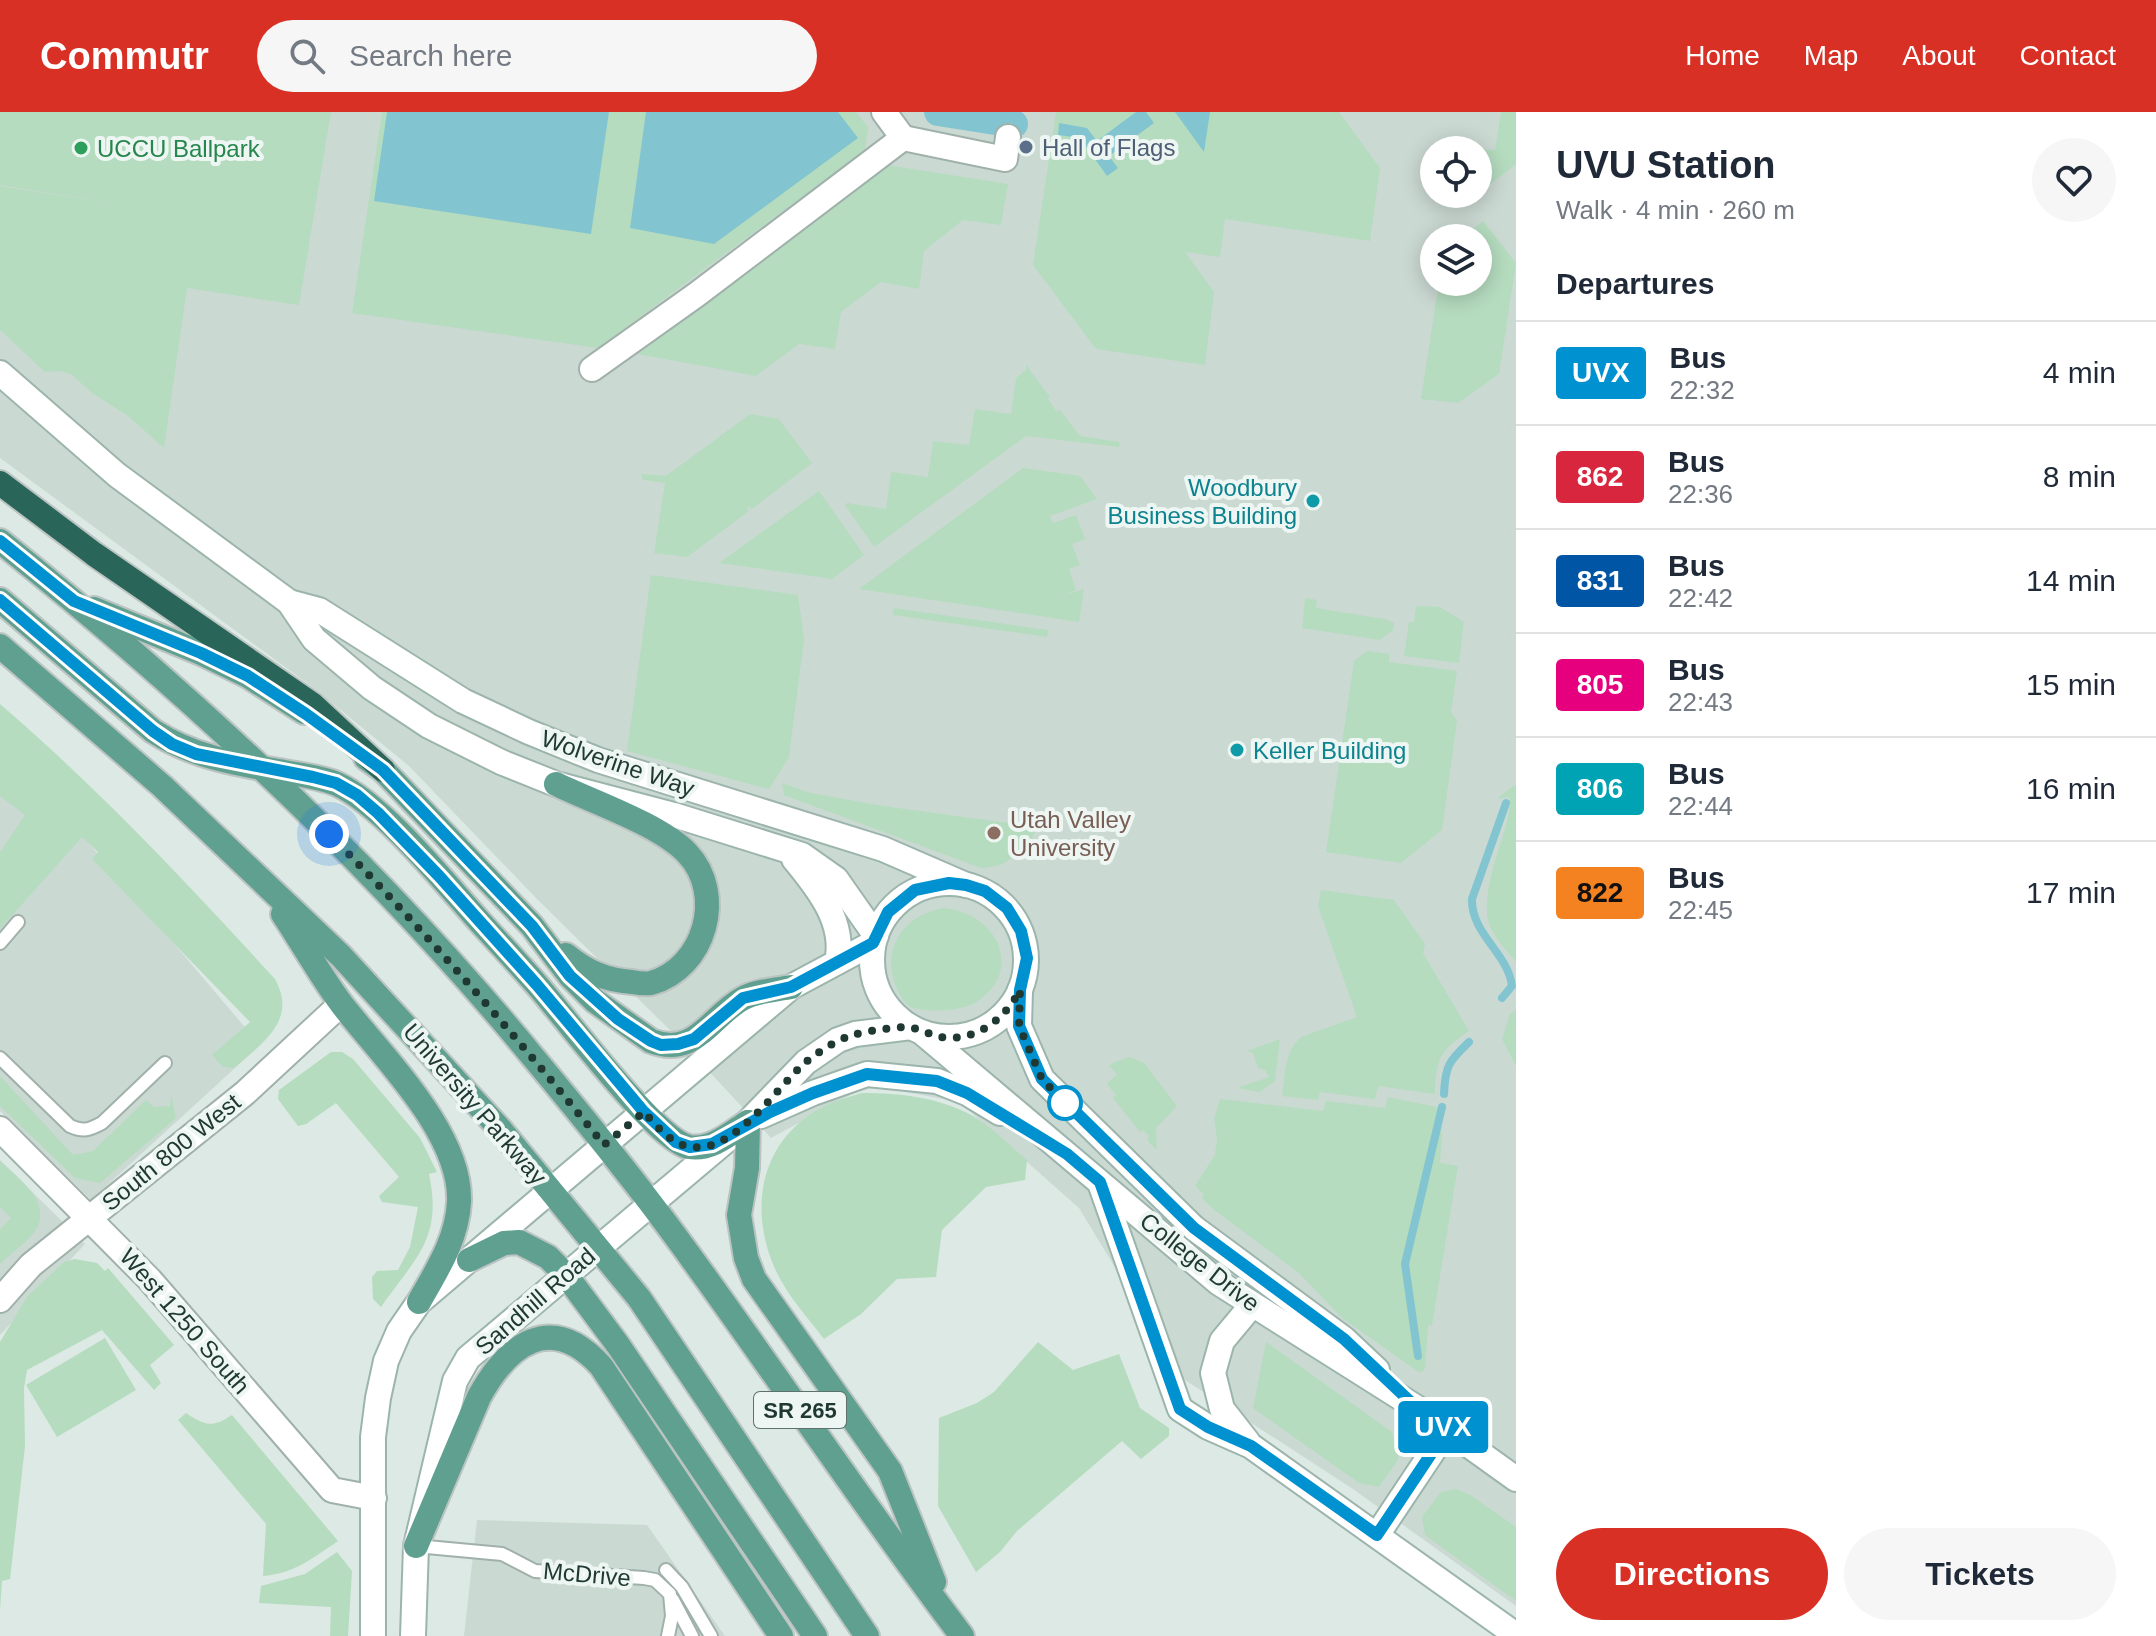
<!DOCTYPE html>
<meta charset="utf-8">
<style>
body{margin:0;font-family:Helvetica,sans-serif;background:#f6f6f7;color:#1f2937;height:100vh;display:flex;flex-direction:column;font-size:30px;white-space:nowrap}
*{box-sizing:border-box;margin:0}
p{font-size:26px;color:#747a83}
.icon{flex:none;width:44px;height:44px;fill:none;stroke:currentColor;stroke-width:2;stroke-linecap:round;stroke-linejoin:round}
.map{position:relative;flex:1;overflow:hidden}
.details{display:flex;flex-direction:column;background:#fff;width:640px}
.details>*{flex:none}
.badge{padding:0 16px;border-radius:6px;font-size:28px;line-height:52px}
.buttons{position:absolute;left:1420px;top:24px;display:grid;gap:16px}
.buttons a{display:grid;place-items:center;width:72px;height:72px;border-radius:50%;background:#fff;box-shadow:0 4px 20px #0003;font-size:40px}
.you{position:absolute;width:40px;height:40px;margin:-20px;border:6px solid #fff;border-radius:50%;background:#1a73e8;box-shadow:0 0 0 12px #1a73e833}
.map>.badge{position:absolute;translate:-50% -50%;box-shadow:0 0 0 4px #fff}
h2{padding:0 40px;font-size:30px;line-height:72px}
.round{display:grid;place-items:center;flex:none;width:84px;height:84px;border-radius:42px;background:#f6f6f7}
.overview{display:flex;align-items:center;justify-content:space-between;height:136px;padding:0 40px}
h1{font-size:38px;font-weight:700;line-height:60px}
.action{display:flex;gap:16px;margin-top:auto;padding:16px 40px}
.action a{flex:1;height:92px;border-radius:48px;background:#d93025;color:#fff;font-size:32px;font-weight:700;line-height:92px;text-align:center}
.action a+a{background:#f6f6f7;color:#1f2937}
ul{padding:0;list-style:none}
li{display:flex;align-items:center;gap:24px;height:104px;padding:0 40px;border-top:2px solid #e0e1e3}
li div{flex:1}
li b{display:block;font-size:30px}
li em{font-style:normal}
li .badge{min-width:88px;font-weight:700;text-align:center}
header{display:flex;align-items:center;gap:48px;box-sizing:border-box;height:112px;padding:0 40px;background:#d93025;color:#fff}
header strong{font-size:38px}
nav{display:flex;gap:44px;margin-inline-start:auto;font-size:28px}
.search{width:560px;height:72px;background:#f6f6f7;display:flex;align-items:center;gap:20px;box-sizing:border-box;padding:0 28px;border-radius:44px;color:#747a83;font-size:30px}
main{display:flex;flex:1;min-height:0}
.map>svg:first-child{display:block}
.built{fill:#cbd9d3;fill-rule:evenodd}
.green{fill:#b5dcbf}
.water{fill:#82c5d1}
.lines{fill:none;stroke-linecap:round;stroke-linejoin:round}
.stream{stroke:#82c5d1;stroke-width:8}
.canal{stroke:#82c5d1;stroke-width:28}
.lane-casing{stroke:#a0b1ab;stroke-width:16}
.street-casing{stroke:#a0b1ab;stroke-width:28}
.secondary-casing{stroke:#9cb5ac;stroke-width:28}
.primary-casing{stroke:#bcc4c2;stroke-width:28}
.highway-casing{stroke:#bcc4c2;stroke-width:28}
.lane{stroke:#fff;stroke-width:12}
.street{stroke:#fff;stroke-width:24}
.secondary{stroke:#fff;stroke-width:24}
.primary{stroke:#60a090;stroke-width:24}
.highway{stroke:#2a6559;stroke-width:24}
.line-casing{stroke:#fff;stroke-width:18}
.line{stroke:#0091d0;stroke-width:12}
.walk{stroke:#1f3932;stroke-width:8;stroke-dasharray:0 14.4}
.service-dot{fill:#5c6f8a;stroke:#edf6f2;stroke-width:3}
.leisure-dot{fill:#2e9e5b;stroke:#edf6f2;stroke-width:3}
.culture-dot{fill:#0f9aa8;stroke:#edf6f2;stroke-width:3}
.education-dot{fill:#8d6e63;stroke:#edf6f2;stroke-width:3}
.stop-dot{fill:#fff;stroke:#0091d0;stroke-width:4}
.labels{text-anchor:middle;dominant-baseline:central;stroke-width:8;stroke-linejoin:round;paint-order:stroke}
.shield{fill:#edf6f2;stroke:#5d726c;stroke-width:2}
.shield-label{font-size:22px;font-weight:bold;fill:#1f3932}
.service-label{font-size:24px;fill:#4e5e75;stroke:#edf6f2;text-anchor:start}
.leisure-label{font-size:24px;fill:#27864d;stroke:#edf6f2;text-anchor:start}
.culture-label{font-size:24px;fill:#0d838f;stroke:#edf6f2;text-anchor:end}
.street-label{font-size:24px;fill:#1f3932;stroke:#edf6f2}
.education-label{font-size:24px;fill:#785e54;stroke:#edf6f2;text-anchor:start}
</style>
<header>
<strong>Commutr</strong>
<div class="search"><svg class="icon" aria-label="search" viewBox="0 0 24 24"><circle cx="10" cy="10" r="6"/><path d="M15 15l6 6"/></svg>Search here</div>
<nav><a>Home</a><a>Map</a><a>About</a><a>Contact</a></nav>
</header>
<main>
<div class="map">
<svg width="1516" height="1524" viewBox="0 0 1516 1524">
<rect width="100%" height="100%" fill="#dde9e4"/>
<g class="built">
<path d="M0 0H1516V1494L1353 1377 1182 1266 1079 1096 959 990 869 973 771 1026 676 924 537 787 409 654 315 577 0 346ZM1434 38H1478V82H1434ZM1434 126H1478V170H1434Z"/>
<polygon points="0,645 37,670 260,933 91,1088 0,999"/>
<polygon points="0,1048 85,1132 0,1223"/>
<polygon points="477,1408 647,1413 725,1524 464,1524"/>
</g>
<g class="green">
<polygon points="0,0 331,0 299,193 187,176 164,336 128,304 92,281 71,262 60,259 45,260 0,218 0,74 124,93 0,73"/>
<polygon points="382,0 856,0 868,15 865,38 598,236 352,201"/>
<polygon points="1056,0 1339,0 1380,56 1370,129 1225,107 1220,145 1185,140 1214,180 1205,253 1096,237 1033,153"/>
<polygon points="1501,0 1516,0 1516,52 1488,74 1478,72 1478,38 1458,38 1458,35 1495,38"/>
<polygon points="887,53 1008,72 1001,113 963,108 924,139 919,177 881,170 841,200 835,237 799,232 756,264 638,242"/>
<polygon points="1483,109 1516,151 1499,262 1458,291 1421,287 1439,170 1478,170 1478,126 1462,126"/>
<polygon points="1026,253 1050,285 1048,287 1057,300 1060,298 1080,324 1120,330 1119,335 1026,324 874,435 845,393 847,391 886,397 891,360 928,365 933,329 969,333 975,297 1011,302 1016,266 1026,258"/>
<polygon points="750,302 779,307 812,351 752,397 749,394 747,396 749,399 687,445 654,441 665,371 643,368 641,362 666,364"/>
<polygon points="1023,356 1080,364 1097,387 1050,404 1053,411 1076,403 1085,427 1072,432 1080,453 1069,457 1076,478 1064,483 1084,477 1079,510 859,477"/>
<polygon points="819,379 864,443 832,467 719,451"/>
<polygon points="651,463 798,483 804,527 789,645 769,677 627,639"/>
<polygon points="1305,486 1317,488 1316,496 1385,507 1394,511 1393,518 1380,528 1302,516"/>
<polygon points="1416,494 1440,495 1464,510 1459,551 1404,544 1409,510 1414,510"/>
<polygon points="894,496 1048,518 1047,525 893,503"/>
<polygon points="1367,539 1389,542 1389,550 1457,559 1451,600 1457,609 1442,718 1401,751 1326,740 1354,549"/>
<path d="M0 592C99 677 187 771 275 867 298 909 262 931 234 956L223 955 212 943 250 910 92 747 98 740 82 725 0 817V740L25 703 0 684Z"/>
<path d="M782 671 807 680 876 693 1038 715C1027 737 1007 756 981 756L784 683Z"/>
<path d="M1513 674H1516V850C1507 839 1495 827 1490 814 1476 775 1516 708 1509 685L1497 687Z"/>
<path d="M1321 778 1394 788 1425 832 1423 841 1469 919C1439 939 1436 947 1435 982L1378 974 1375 987 1320 980 1318 988 1282 984C1285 964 1284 940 1301 925L1357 905 1318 794Z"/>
<path d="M943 796C994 799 1026 856 978 889 963 899 936 900 918 897 909 896 905 891 900 883 878 843 899 804 943 796Z"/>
<polygon points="1516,898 1516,954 1502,927 1510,902"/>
<polygon points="1280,927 1275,969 1260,980 1237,976 1269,965 1265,958 1258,956 1253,941 1247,939"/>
<path d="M331 940H342L353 947 420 1026 437 1060 429 1062C443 1127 415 1146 381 1195L373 1187 372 1165 377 1159 398 1158 410 1135 418 1095 382 1090 379 1084 399 1065 336 991 306 1012 298 1014 278 987 279 978Z"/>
<polygon points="1130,945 1144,951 1177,994 1156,1016 1157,1038 1147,1028 1149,1024 1143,1018 1140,1020 1113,986 1116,983 1107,972 1117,962 1109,954 1115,950"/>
<polygon points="0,964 73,1043 93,1039 146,988 154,995 170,994 171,983 176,1006 100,1071 75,1066 0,994"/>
<path d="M862 981C900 981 938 985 973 1004 992 1015 1010 1034 1027 1048L1025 1068 986 1075 942 1118 936 1165 897 1167 861 1202 824 1227C808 1206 788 1184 777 1161 748 1101 758 1030 821 996 833 989 849 985 862 981Z"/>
<polygon points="1388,985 1437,995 1442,1023 1440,1051 1458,1054 1432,1213 1428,1213 1425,1257 1420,1261 1342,1206 1299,1161 1213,1097 1202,1086 1204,1082 1195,1074 1215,1043 1217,1026 1214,1007 1220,987 1323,999 1326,989 1385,996"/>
<path d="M0 1049C18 1066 57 1093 33 1122 23 1133 10 1142 0 1152V1117L11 1106 0 1095Z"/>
<polygon points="75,1147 97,1151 105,1159 108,1156 174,1233 150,1253 161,1271 154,1278 102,1218 27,1258 24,1276 25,1334 10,1467 2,1469 0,1498 0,1230 27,1185 64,1150"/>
<polygon points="105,1226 136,1278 57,1325 26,1273"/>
<polygon points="1038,1230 1073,1258 1119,1242 1140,1296 1169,1316 1169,1324 1141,1347 1122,1329 1017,1419 1000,1440 976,1460 938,1394 939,1306 977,1291 994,1280"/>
<polygon points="1266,1230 1392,1320 1399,1346 1379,1375 1359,1371 1253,1296"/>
<path d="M186 1301C206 1314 212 1316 232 1303L338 1429C313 1446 293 1462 263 1464L266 1412 178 1308Z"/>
<polygon points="1456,1377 1470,1383 1516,1415 1516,1489 1425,1423 1422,1405 1441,1380"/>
<polygon points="337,1440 352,1459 348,1524 330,1524 331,1495 259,1491 261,1474 305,1462"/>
</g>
<g class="water">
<polygon points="387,0 609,0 591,122 374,89"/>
<polygon points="646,0 838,0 858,26 714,132 630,116"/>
<polygon points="1136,0 1146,0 1154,11 1109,44 1118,56 1107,64 1080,26 1058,23 1059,11 1087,16 1097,29"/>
<polygon points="1175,0 1210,0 1204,40"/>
</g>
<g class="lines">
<g class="stream">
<path d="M1502 886 1512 874C1508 841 1471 822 1472 787L1506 691"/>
<path d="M1444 982C1445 954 1449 949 1469 930"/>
<polyline points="1418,1244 1405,1152 1442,995"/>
</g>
<polyline class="canal" points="938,0 1014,12"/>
<defs>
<g id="lane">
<polyline points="0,831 18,810"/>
<path d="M0 946 70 1014C83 1020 89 1018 102 1011L165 951"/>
<polyline points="416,1434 502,1442 535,1459 644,1466 655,1468 670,1482 672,1504 668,1524"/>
<polyline points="666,1458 682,1475 711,1524"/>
<polyline points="673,1488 692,1524"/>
</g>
<g id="street">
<polyline points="903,26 1005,47 1008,25"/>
<polyline points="592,257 696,183 903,26 884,0"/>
<polyline points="0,1017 150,1168 332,1378 374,1386"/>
<polyline points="0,1188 31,1153 245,981 341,892"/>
</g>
<g id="secondary">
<polyline points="0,261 117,363 289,490 314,527 372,576 429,614 501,650 556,672 674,703 802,743 836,767 876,824"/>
<polyline points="289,490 319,498 463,589 529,620 598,648 883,737 966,773"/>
<path d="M794 747C818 776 846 811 837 850"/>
<circle cx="949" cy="848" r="77"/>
<polyline points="1020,878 1019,914 1042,967 1194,1116 1344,1227 1377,1258"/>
<polyline points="924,922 1219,1171 1417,1296 1516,1367"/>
<polyline points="761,1004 813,981 867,962 937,969 967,981 1000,1001"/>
<polyline points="1100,1071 1180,1297 1208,1315 1251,1334 1516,1523"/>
<polyline points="1247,1329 1222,1297 1213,1261 1222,1229 1252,1193"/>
<polyline points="1377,1423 1447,1318"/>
<polyline points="373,1524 373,1325 378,1286 386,1249 399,1219 419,1190 791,875 873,831"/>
<polyline points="413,1524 416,1434 455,1269 468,1246 748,1010 806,950 838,928 855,922 911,915"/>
</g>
<g id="primary">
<path d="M0 429C193 584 376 754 533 945 583 1005 633 1066 679 1129 775 1260 864 1395 962 1524"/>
<path d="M0 488 153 619C193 645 237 652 284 660 301 663 321 665 337 672 383 693 445 771 480 810 499 831 518 851 537 873 565 905 655 1027 689 1035 711 1039 731 1021 748 1010"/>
<polyline points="94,497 201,541 248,564 304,600"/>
<polyline points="0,534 162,674 341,844 500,1017 639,1186 867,1524"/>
<path d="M366 646 383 658 532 814 570 864 595 889 651 929C695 946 710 905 742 887 755 879 776 878 791 875"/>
<path d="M556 672C593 690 659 712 687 741 726 782 705 856 651 871 645 872 638 871 632 870 605 868 587 860 566 843"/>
<path d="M283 802C303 832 321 865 343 894 383 945 462 1022 459 1090 457 1128 437 1158 419 1190"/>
<polyline points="748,1010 747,1056 739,1103 746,1146 754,1167 890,1359 934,1470"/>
<polyline points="469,1148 504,1131 519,1130 548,1145 566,1163 618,1233 815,1524"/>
<path d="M416 1434 479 1285C508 1232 551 1199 601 1254L781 1524"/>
</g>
<polyline id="highway" points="0,371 94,442 313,593 383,658"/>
</defs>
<use href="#lane" class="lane-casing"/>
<use href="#street" class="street-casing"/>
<use href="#secondary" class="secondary-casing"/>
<use href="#primary" class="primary-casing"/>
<use href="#highway" class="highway-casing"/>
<use href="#lane" class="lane"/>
<use href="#street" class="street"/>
<use href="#secondary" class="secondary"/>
<use href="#primary" class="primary"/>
<use href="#highway" class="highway"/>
</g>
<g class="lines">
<defs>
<polyline id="line" points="0,429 74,489 201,541 248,564 306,602 383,658 532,814 570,864 618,907 651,929 661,933 678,932 694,927 743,886 791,875 873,831 888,800 915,778 949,771 966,773 985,779 1007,796 1021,819 1027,846 1020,878 1019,914 1042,967 1194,1116 1344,1227 1417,1296 1447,1318 1377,1423 1251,1334 1208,1315 1180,1297 1100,1070 1067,1042 967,981 937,969 867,962 813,981 770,1000 712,1032 690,1035 676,1030 644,1000 537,873 439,764 378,701 357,683 336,671 313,665 196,642 172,632 153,619 0,488"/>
</defs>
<use href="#line" class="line-casing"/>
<use href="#line" class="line"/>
<path class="walk" d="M329 722C427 821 517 925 604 1033L644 1000C654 1011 666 1026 680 1032 729 1052 774 977 806 950 817 941 833 930 847 925 859 920 901 913 913 916 925 919 935 925 948 926 981 926 1005 906 1020 878L1019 914 1042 967 1065 991"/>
</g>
<circle class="service-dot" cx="1026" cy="35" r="8"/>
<circle class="leisure-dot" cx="81" cy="36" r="8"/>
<g class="culture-dot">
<circle cx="1313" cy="389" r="8"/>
<circle cx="1237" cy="638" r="8"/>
</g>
<circle class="education-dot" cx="994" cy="721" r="8"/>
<circle class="stop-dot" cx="1065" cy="991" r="16"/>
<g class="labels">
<rect class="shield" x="754" y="1280" width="92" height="36" rx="6"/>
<g class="shield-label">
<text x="800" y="1298">SR 265</text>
</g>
<g class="service-label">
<text x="1042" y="35">Hall of Flags</text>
</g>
<g class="leisure-label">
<text x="97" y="36">UCCU Ballpark</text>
</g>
<g class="culture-label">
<text x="1297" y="375">Woodbury<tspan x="1297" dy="28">Business Building</tspan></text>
<text x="1253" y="638" text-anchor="start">Keller Building</text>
</g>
<g class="street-label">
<text transform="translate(618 651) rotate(19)">Wolverine Way</text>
<text transform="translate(475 992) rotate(49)">University Parkway</text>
<text transform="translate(171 1040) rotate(-39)">South 800 West</text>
<text transform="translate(1200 1150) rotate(38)">College Drive</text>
<text transform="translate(535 1189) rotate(-41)">Sandhill Road</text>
<text transform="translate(185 1209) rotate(49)">West 1250 South</text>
<text transform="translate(587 1462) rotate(5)">McDrive</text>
</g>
<g class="education-label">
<text x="1010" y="707">Utah Valley<tspan x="1010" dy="28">University</tspan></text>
</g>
</g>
</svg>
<div class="buttons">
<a><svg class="icon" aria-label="locate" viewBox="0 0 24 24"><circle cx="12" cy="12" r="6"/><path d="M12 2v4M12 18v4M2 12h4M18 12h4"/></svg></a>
<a><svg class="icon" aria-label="layers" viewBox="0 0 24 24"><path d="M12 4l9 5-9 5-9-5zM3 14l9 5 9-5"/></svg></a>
</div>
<div class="you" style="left:329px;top:722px"></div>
<b class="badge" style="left:1443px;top:1315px;background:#0091d0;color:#fff">UVX</b>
</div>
<section class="details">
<div class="overview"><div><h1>UVU Station</h1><p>Walk · 4 min · 260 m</p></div><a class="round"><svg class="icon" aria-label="heart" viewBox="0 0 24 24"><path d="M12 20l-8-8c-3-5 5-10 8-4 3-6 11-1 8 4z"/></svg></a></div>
<h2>Departures</h2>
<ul>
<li><span class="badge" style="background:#0091d0;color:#fff">UVX</span><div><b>Bus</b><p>22:32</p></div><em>4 min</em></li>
<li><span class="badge" style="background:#d7263d;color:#fff">862</span><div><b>Bus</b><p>22:36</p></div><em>8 min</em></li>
<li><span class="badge" style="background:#0055a4;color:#fff">831</span><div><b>Bus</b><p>22:42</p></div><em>14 min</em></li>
<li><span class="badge" style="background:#e6007e;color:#fff">805</span><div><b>Bus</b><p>22:43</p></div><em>15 min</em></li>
<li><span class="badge" style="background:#00a3b4;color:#fff">806</span><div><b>Bus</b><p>22:44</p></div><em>16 min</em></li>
<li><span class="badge" style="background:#f58220;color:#111">822</span><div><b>Bus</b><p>22:45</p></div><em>17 min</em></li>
</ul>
<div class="action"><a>Directions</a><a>Tickets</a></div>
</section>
</main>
